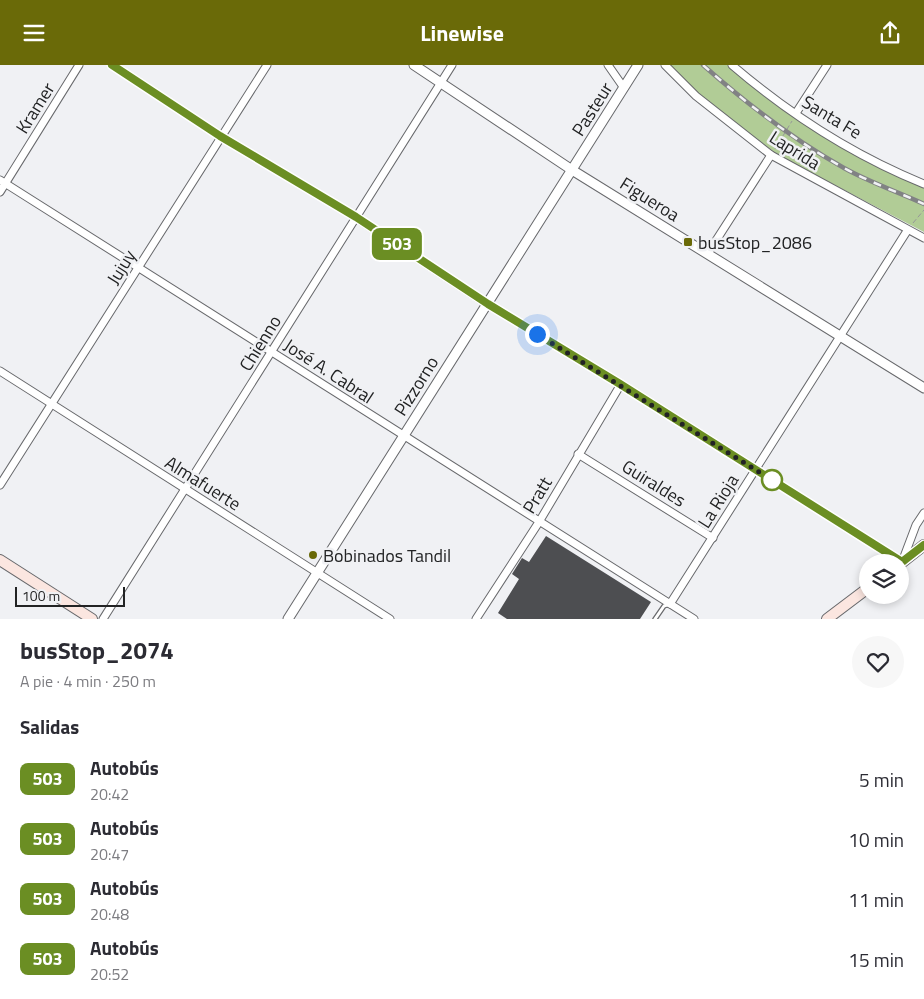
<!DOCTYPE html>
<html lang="es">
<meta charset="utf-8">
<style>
body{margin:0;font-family:"Titillium Web",sans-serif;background:#f7f7f7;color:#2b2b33;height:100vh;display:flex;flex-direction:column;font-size:19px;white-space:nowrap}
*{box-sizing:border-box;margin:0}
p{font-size:16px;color:#7c7c81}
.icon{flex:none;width:28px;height:28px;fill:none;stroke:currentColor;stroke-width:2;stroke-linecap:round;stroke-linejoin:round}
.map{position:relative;height:554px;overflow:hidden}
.details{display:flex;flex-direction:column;background:#fff;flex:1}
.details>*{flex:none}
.badge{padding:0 10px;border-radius:8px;font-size:18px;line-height:32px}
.controls{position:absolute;left:859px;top:489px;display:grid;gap:10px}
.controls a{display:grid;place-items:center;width:50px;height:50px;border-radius:50%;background:#fff;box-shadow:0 2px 8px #0003;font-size:25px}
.scale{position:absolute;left:15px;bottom:12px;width:110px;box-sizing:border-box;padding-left:5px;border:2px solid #222324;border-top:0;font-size:14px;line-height:18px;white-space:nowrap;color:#222324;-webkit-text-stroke:4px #f0f1f4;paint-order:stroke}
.you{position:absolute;width:25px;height:25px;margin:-12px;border:4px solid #fff;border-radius:50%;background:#1a73e8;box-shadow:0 0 0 8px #1a73e833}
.map>.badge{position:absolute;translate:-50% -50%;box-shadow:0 0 0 2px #fff}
h2{padding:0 20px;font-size:19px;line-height:45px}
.round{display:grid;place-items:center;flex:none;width:52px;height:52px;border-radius:26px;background:#f7f7f7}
.overview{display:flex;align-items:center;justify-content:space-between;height:85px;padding:0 20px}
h1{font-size:24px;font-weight:700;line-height:38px}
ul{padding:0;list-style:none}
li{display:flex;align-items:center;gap:15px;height:60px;padding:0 20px}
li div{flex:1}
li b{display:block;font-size:19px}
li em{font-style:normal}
li .badge{min-width:55px;font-weight:700;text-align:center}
header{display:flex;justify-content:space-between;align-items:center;height:65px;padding:0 20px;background:#6a6a08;color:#fff;font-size:22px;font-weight:700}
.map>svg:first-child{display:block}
.green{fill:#b1cc96}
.building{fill:#4d4e51}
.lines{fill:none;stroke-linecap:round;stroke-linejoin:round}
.service-casing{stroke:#68696c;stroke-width:5.5}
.minor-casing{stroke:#68696c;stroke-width:9}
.tertiary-casing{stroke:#68696c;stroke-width:11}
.secondary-casing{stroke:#68696c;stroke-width:12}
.path{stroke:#969799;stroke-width:1;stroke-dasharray:5 2.5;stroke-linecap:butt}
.service{stroke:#fff;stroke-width:3}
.minor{stroke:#fff;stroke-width:7}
.tertiary{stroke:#fff;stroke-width:9}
.secondary{stroke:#fbe6e0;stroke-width:10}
.rail-casing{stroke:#818284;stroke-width:4.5}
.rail{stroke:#f0f1f4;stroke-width:2.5;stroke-dasharray:8;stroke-linecap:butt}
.line-casing{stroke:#fff;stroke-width:11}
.line{stroke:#6b8e23;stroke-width:8}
.walk{stroke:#222324;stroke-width:5;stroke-dasharray:0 9}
.poi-dot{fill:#6a6a08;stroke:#f0f1f4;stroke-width:2}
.stop-dot{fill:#fff;stroke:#6b8e23;stroke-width:2.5}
.labels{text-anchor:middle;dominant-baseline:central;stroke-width:5;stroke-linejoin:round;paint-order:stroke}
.street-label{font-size:18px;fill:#222324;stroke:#f0f1f4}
.poi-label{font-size:18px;fill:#222324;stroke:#f0f1f4;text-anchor:start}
</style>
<header><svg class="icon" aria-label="menu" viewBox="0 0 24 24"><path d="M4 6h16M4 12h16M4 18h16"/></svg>Linewise<svg class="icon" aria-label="share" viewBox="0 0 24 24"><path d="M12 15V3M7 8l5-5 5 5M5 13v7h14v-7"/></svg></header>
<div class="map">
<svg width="924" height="554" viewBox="0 0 924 554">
<rect width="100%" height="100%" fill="#f0f1f4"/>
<path class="green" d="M668 0H728C786 52 856 85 924 122V167L770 86 699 29Z"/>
<polygon class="building" points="546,471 651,537 640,554 507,554 498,548 519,514 512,509 522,493 529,497"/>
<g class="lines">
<defs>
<polyline id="service" points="655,554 664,541 670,539"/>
<g id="minor">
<polyline points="113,0 220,71 355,152 487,239 621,319 902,497 916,460 924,448"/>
<polyline points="608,0 624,23"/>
<polyline points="665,0 696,31 771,90 924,173"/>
<path d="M732 0C788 48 855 91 924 119"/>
<polyline points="796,48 827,0"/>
<polyline points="0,115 694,554"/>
<polyline points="0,127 79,0"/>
<polyline points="708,188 771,90"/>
<polyline points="0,306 390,554"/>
<polyline points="578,389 713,473"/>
<polyline points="0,420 267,0"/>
<polyline points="670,539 907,166"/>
<polyline points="103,554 452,0"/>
<polyline points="476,554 539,457 621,319"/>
</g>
<g id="tertiary">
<polyline points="414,0 572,105 924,323"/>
<polyline points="288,554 638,0"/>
</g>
<g id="secondary">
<polyline points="0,495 92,554"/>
<polyline points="900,499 924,480"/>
<polyline points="827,554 868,523"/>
</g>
</defs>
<use href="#service" class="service-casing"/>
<use href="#minor" class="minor-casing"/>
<use href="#tertiary" class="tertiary-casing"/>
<use href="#secondary" class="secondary-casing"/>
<g class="path">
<polyline points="775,84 792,56"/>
<polyline points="913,158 924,145"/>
</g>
<use href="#service" class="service"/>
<use href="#minor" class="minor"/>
<use href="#tertiary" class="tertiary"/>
<use href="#secondary" class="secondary"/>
<defs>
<path id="rail" d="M703 0C747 39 792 74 844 103 869 117 898 127 924 139"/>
</defs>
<use href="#rail" class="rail-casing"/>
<use href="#rail" class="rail"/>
</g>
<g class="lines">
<defs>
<polyline id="line" points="112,0 220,71 356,152 488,239 620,319 902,497 924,480"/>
</defs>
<use href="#line" class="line-casing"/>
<use href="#line" class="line"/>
<polyline class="walk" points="537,269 772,415"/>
</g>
<g class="poi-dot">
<rect x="683" y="172" width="10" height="10" rx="2.5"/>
<circle cx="313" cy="490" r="5"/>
</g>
<circle class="stop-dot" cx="772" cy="415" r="10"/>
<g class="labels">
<g class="street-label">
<text transform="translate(35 43) rotate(-58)">Kramer</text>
<text transform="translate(592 44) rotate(-58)">Pasteur</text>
<text transform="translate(832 52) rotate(31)">Santa Fe</text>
<text transform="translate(795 85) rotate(32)">Laprida</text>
<text transform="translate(650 134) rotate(32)">Figueroa</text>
<text transform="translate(121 202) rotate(-58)">Jujuy</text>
<text transform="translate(260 278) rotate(-58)">Chienno</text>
<text transform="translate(329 306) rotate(33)">José A. Cabral</text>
<text transform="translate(416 321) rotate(-58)">Pizzorno</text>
<text transform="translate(203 418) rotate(32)">Almafuerte</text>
<text transform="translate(654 418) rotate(32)">Guiraldes</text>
<text transform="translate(537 430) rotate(-59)">Pratt</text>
<text transform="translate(718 436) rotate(-58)">La Rioja</text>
</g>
<g class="poi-label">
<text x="698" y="177">busStop_2086</text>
<text x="323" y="490">Bobinados Tandil</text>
</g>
</g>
</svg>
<div class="controls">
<a><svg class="icon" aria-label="layers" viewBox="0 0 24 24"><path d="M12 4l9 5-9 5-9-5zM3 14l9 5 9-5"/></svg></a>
</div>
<div class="scale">100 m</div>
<div class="you" style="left:537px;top:269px"></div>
<b class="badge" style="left:397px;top:179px;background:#6b8e23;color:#fff">503</b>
</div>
<section class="details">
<div class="overview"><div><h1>busStop_2074</h1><p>A pie · 4 min · 250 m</p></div><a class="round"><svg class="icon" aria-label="heart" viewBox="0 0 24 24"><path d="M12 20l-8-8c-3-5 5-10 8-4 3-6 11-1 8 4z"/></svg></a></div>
<h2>Salidas</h2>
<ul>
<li><span class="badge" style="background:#6b8e23;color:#fff">503</span><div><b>Autobús</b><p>20:42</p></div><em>5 min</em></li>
<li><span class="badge" style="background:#6b8e23;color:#fff">503</span><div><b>Autobús</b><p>20:47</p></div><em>10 min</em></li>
<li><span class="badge" style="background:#6b8e23;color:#fff">503</span><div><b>Autobús</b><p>20:48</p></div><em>11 min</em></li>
<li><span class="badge" style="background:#6b8e23;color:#fff">503</span><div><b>Autobús</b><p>20:52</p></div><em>15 min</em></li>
</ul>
</section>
